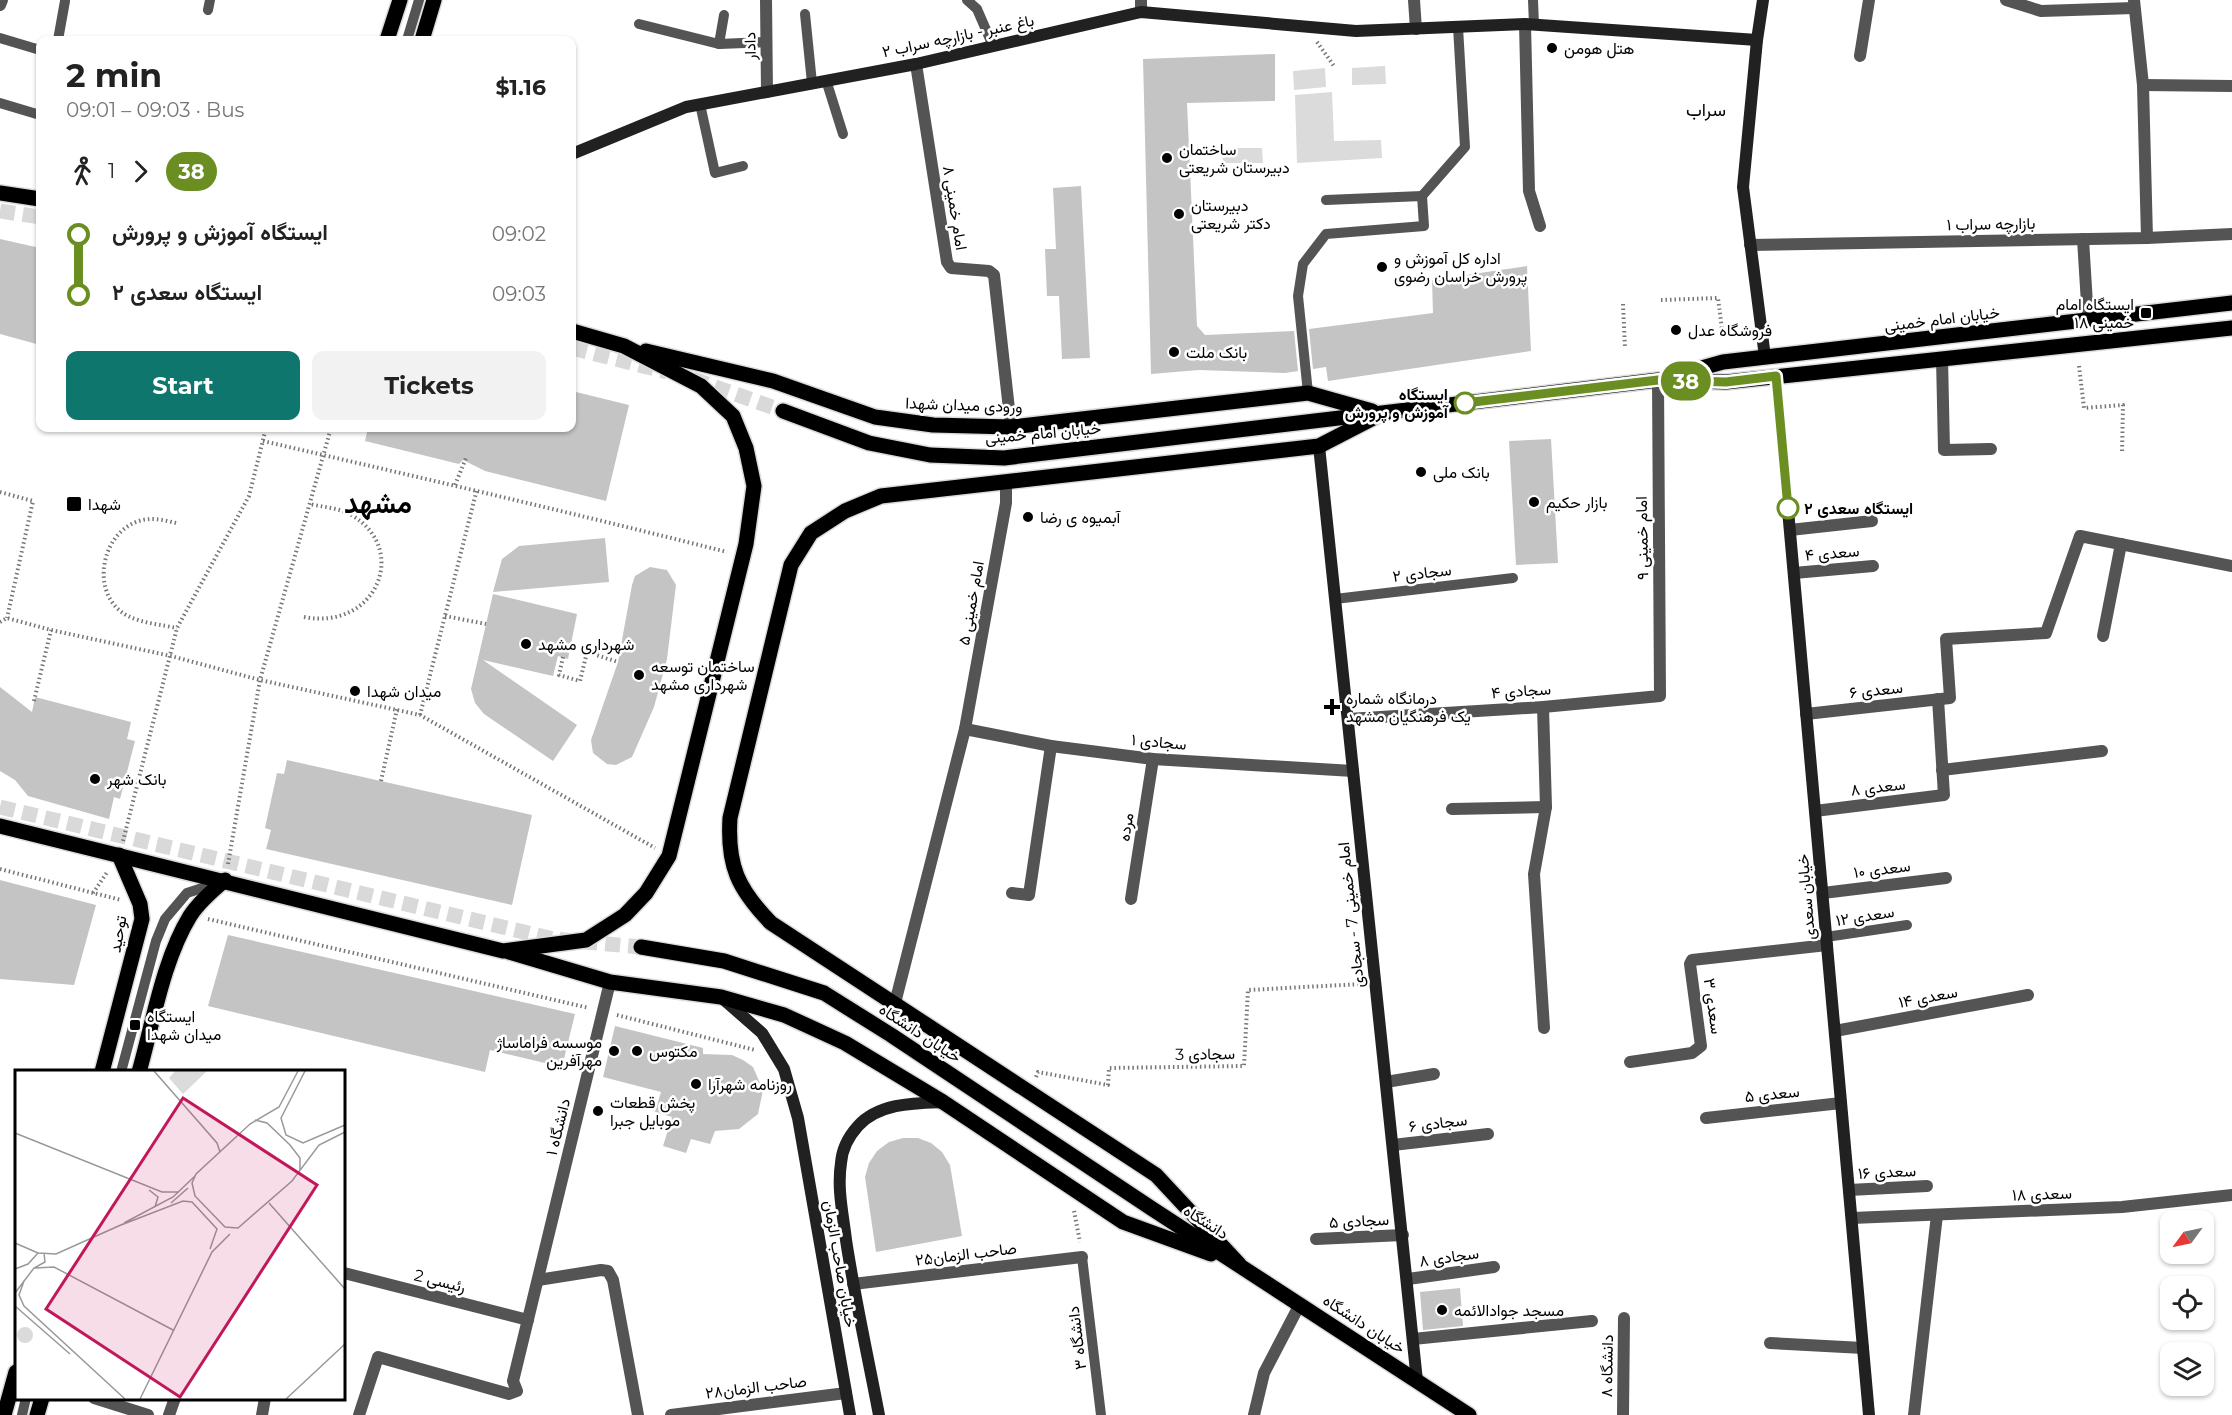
<!DOCTYPE html>
<meta charset="utf-8">
<style>
body{margin:0;font-family:Montserrat,Vazirmatn,sans-serif;background:#f2f2f2;color:#222;height:100vh;display:flex;flex-direction:column;font-size:22px;white-space:nowrap}
*{box-sizing:border-box;margin:0}
p{font-size:20px;color:#767676}
.icon{flex:none;width:33px;height:33px;fill:none;stroke:currentColor;stroke-width:2;stroke-linecap:round;stroke-linejoin:round}
.map{position:relative;flex:1;overflow:hidden}
.sheet{position:absolute;left:36px;top:36px;width:540px;height:396px;display:flex;flex-direction:column;background:#fff;border-radius:12px;box-shadow:0 2px 4px #0004}
.sheet>*{flex:none}
.badge{padding:0 12px;border-radius:20px;font-size:21px;line-height:39px}
.needle{width:39px;rotate:237deg}
.fabs{position:absolute;left:2160px;top:1210px;display:grid;gap:12px}
.fabs a{display:grid;place-items:center;width:54px;height:54px;border-radius:12px;background:#fff;box-shadow:0 2px 4px #0004;font-size:30px}
.map>.badge{position:absolute;translate:-50% -50%;box-shadow:0 0 0 3px #fff}
.legs{display:flex;align-items:center;gap:9px;height:66px;padding:0 30px;font-size:20px}
.legs p{margin-inline-start:auto}
.head{display:flex;align-items:center;justify-content:space-between;height:102px;padding:0 30px}
h1{font-size:33px;font-weight:700;line-height:45px}
.button{display:flex;gap:12px;margin-top:auto;padding:12px 30px}
.button a{flex:1;height:69px;border-radius:12px;background:#0f766e;color:#fff;font-size:24px;font-weight:700;line-height:69px;text-align:center}
.button a+a{background:#f2f2f2;color:#222}
ul{padding:0 30px;list-style:none}
li{display:flex;align-items:center;gap:21px;height:60px;font-size:22px}
li i{display:grid;place-items:center;width:9px;height:100%;margin:0 8px;background:currentColor}
li i::after{content:'';width:15px;height:15px;margin:-8px;border:4px solid;border-radius:50%;background:#fff}
li p{margin-inline-start:auto}
li:first-child i{background:linear-gradient(#0000 50%,currentColor 0)}
li:last-child i{background:linear-gradient(currentColor 50%,#0000 0)}
.map>svg:first-child{display:block}
.green{fill:#dbdbdb}
.building{fill:#c4c4c4}
.lines{fill:none;stroke-linecap:round;stroke-linejoin:round}
.primary-tunnel{stroke:#d9d9d9;stroke-width:15;stroke-dasharray:15 8;stroke-linecap:butt}
.primary-casing{stroke:#dbdbdb;stroke-width:18}
.path{stroke:#767676;stroke-width:4;stroke-dasharray:1.5 3;stroke-linecap:butt}
.lane{stroke:#545454;stroke-width:10}
.street{stroke:#545454;stroke-width:12}
.secondary{stroke:#212121;stroke-width:12}
.primary{stroke:#000;stroke-width:15}
.line-1-casing{stroke:#fff;stroke-width:14}
.line-1{stroke:#6b8e23;stroke-width:9}
.poi-dot{fill:#000;stroke:#fff;stroke-width:2}
.stop-1-dot{fill:#fff;stroke:#6b8e23;stroke-width:3}
.labels{text-anchor:middle;dominant-baseline:central;stroke-width:5;stroke-linejoin:round;paint-order:stroke}
.street-label{font-size:16px;fill:#000;stroke:#fff}
.poi-label{font-size:16px;fill:#000;stroke:#fff;text-anchor:start}
.stop-label{font-size:16px;font-weight:bold;fill:#000;stroke:#fff;text-anchor:end}
.neighbourhood-label{font-size:18px;fill:#000;stroke:#fff}
.town-label{font-size:28px;font-weight:bold;fill:#000;stroke:#fff}
.inset-road{fill:none;stroke:#999;stroke-width:1.5}
.view{fill:#c2185b;fill-opacity:0.15;stroke:#c2185b;stroke-width:3}
.inset-edge{fill:none;stroke:#000;stroke-width:3}
</style>
<div class="map">
<svg width="2232" height="1415" viewBox="0 0 2232 1415">
<rect width="100%" height="100%" fill="#fff"/>
<g class="green">
<polygon points="1385,66 1386,84 1352,85 1352,68"/>
<polygon points="1325,68 1326,87 1294,90 1293,71"/>
<polygon points="1332,92 1334,141 1381,140 1382,158 1297,163 1295,95"/>
<polygon points="1222,148 1262,148 1263,163 1223,163"/>
</g>
<g class="building">
<polygon points="1275,54 1275,101 1187,103 1197,326 1205,335 1294,331 1298,371 1285,373 1199,370 1151,374 1143,59"/>
<polygon points="1081,186 1090,358 1062,359 1059,296 1047,296 1045,249 1056,249 1053,188"/>
<polygon points="0,239 40,248 40,345 0,334"/>
<polygon points="1527,266 1531,351 1328,381 1326,367 1313,369 1309,329 1433,313 1432,280"/>
<polygon points="572,391 629,405 606,501 485,471 463,460 459,464 365,441 368,428 572,428"/>
<polygon points="1551,439 1558,563 1516,565 1509,441"/>
<polygon points="605,538 609,582 493,592 502,559 519,546"/>
<polygon points="650,567 667,570 676,585 667,659 654,707 632,757 616,765 607,764 593,753 591,740 618,662 632,585 635,576"/>
<polygon points="493,594 577,614 568,659 558,656 553,676 483,660 577,725 553,761 484,714 475,703 471,689"/>
<polygon points="0,687 32,712 35,697 131,722 127,739 135,741 120,799 114,797 109,819 28,796 15,780 0,771"/>
<polygon points="287,760 532,815 512,905 266,849 271,830 265,828 277,773 284,774"/>
<polygon points="0,880 96,905 74,985 0,979"/>
<polygon points="228,935 575,1014 562,1067 490,1050 485,1072 208,1006"/>
<polygon points="615,1026 703,1048 703,1054 732,1055 743,1060 753,1067 763,1090 758,1114 739,1129 715,1131 710,1144 691,1139 686,1153 663,1146 672,1117 655,1112 661,1092 603,1077"/>
<polygon points="903,1138 918,1138 931,1143 942,1152 950,1165 962,1236 876,1252 865,1177 869,1163 877,1151 889,1142"/>
<polygon points="1460,1288 1463,1326 1423,1330 1420,1292"/>
</g>
<g class="lines">
<g class="primary-tunnel">
<polyline points="0,211 40,217"/>
<polyline points="572,348 667,372"/>
<polyline points="693,379 783,411"/>
<polyline points="0,807 553,939 641,947"/>
</g>
<defs>
<g id="primary">
<polyline points="387,40 400,0"/>
<polyline points="422,40 434,0"/>
<polyline points="0,193 40,199"/>
<polyline points="646,351 773,381 875,417 933,425 1011,427 1308,393 1372,411"/>
<polyline points="1673,376 1723,362 2232,303"/>
<polyline points="783,411 869,443 930,455 1004,458 1658,380 1726,382 2232,328"/>
<polyline points="0,826 503,951 586,940 625,915 646,893 669,856 746,544 754,486 746,448 733,416 701,386 624,346 572,331"/>
<polyline points="641,947 724,961 824,993 891,1035 1154,1210 1469,1415"/>
<polyline points="509,952 610,982 721,997 784,1015 845,1043 943,1102 1123,1222 1211,1254"/>
<polyline points="102,1072 142,919 140,904 119,855"/>
<path d="M139 1072C153 1023 163 960 190 916 199 902 213 890 225 880"/>
<path d="M1239 1264 1156 1175 771 923C738 889 727 866 730 818L791 565 811 533 845 511 881 496 1319 446 1381 414"/>
<polyline points="4,1415 16,1372"/>
<polyline points="37,1415 42,1398"/>
</g>
</defs>
<use href="#primary" class="primary-casing"/>
<g class="path">
<polyline points="1317,42 1334,66"/>
<polyline points="1661,300 1718,298 1723,337"/>
<polyline points="1623,304 1625,348"/>
<polyline points="2079,366 2084,408 2123,405 2122,454"/>
<path d="M263 441C418 477 573 513 727 552"/>
<polyline points="455,485 466,458"/>
<polyline points="0,492 33,501 7,618"/>
<path d="M176 523C164 520 151 517 139 521 100 533 89 596 128 616 142 623 162 625 177 628"/>
<polyline points="445,616 486,624"/>
<path d="M304 617C375 631 410 551 353 516 341 508 323 507 309 504"/>
<polyline points="0,622 7,618 51,630 171,656 260,680 420,715 655,848"/>
<polyline points="563,657 559,675 580,681 587,652 618,662"/>
<polyline points="34,701 51,630"/>
<polyline points="420,715 477,489"/>
<polyline points="381,781 397,709"/>
<polyline points="123,841 177,628 249,496 266,428"/>
<polyline points="228,864 260,680 331,428"/>
<polyline points="0,869 121,900"/>
<polyline points="93,893 108,871"/>
<polyline points="208,919 589,1008"/>
<polyline points="617,1015 755,1050"/>
<polyline points="1036,1077 1038,1072 1108,1085 1109,1068 1244,1066 1248,990 1362,984"/>
<polyline points="1074,1211 1080,1242"/>
</g>
<g class="lane">
<polyline points="967,0 977,9 993,46"/>
<polyline points="1533,0 1534,25"/>
<polyline points="208,10 210,0"/>
<polyline points="805,14 812,83"/>
<polyline points="639,24 719,44 767,42"/>
<polyline points="0,38 40,50"/>
<polyline points="58,40 65,1"/>
<polyline points="407,40 419,0"/>
<polyline points="719,44 724,15"/>
<polyline points="826,80 843,134"/>
<polyline points="0,103 40,115"/>
<polyline points="700,104 715,173 743,166"/>
<polyline points="1422,196 1465,147 1458,27"/>
<polyline points="1308,393 1298,296 1303,264 1326,234 1424,226 1422,196 1326,200"/>
<polyline points="1335,599 1513,578"/>
<polyline points="1826,937 1907,925"/>
<polyline points="121,1072 156,941 165,919 187,893 220,882"/>
<polyline points="1082,1257 1101,1415"/>
<polyline points="22,1415 26,1398"/>
</g>
<g class="street">
<polyline points="766,0 767,92"/>
<polyline points="1414,0 1416,29"/>
<polyline points="2006,0 2041,11 2134,8"/>
<polyline points="2134,0 2143,85 2147,238"/>
<polyline points="0,5 2,0"/>
<polyline points="1141,12 1141,0"/>
<polyline points="1525,24 1529,191 1540,226"/>
<polyline points="1860,56 1869,0"/>
<polyline points="916,64 947,262 951,268 989,271 994,275 1011,427"/>
<polyline points="2143,85 2232,86"/>
<polyline points="2083,239 2088,320"/>
<polyline points="1750,245 2147,238 2232,234"/>
<polyline points="1942,358 1944,450 1991,449"/>
<polyline points="1790,530 1872,521"/>
<polyline points="1794,573 1873,566"/>
<polyline points="2103,636 2121,544"/>
<polyline points="1543,707 1546,807 1534,874 1544,1028"/>
<polyline points="1806,714 1950,698 1946,639 2046,633 2080,536 2232,566"/>
<polyline points="1348,719 1543,707 1660,696 1658,380"/>
<polyline points="965,729 1051,746 1153,759 1353,771"/>
<polyline points="1942,770 2102,751"/>
<polyline points="1452,809 1546,807"/>
<polyline points="1815,811 1944,795 1938,699"/>
<polyline points="1012,893 1029,895 1051,746"/>
<polyline points="1823,893 1946,878"/>
<polyline points="1131,899 1153,759"/>
<polyline points="895,1003 965,729 1006,503 1006,484"/>
<polyline points="1835,1031 2028,995"/>
<polyline points="1630,1062 1692,1053 1701,1046 1690,964 1692,960 1827,945"/>
<polyline points="1386,1082 1434,1074"/>
<polyline points="1706,1118 1841,1103"/>
<polyline points="1393,1145 1488,1134"/>
<polyline points="1849,1190 1927,1186"/>
<polyline points="1852,1218 2122,1207 2232,1195"/>
<polyline points="1316,1239 1403,1235"/>
<polyline points="344,1273 528,1320"/>
<polyline points="1408,1279 1494,1267"/>
<polyline points="538,1280 601,1270 608,1271 613,1280 638,1415"/>
<polyline points="853,1284 1082,1257"/>
<polyline points="1413,1339 1592,1321"/>
<polyline points="1770,1343 1863,1348"/>
<polyline points="94,1398 148,1415"/>
<polyline points="169,1415 175,1398"/>
<polyline points="262,1415 265,1398"/>
<polyline points="359,1415 378,1357 509,1394 517,1391 513,1381 610,982"/>
<polyline points="671,1415 846,1393"/>
<polyline points="1254,1415 1264,1373 1300,1304"/>
<polyline points="1623,1415 1624,1318"/>
<polyline points="1914,1415 1937,1215"/>
</g>
<g class="secondary">
<polyline points="1763,0 1757,40 1743,187 1765,357"/>
<polyline points="572,154 686,107 916,64 1141,12 1356,31 1525,24 1757,40"/>
<polyline points="1776,376 1869,1415"/>
<polyline points="1319,446 1417,1381"/>
<polyline points="722,998 762,1033 784,1069 798,1118 850,1415"/>
<path d="M879 1415C868 1357 855 1299 846 1240 843 1214 837 1189 841 1163 842 1149 849 1136 858 1126 879 1103 915 1103 943 1102"/>
</g>
<use href="#primary" class="primary"/>
</g>
<g class="lines">
<defs>
<polyline id="line-1" points="1465,403 1658,380 1726,382 1776,376 1788,508"/>
</defs>
<use href="#line-1" class="line-1-casing"/>
<use href="#line-1" class="line-1"/>
</g>
<g class="poi-dot">
<circle cx="1552" cy="48" r="6"/>
<circle cx="1167" cy="158" r="6"/>
<circle cx="1179" cy="214" r="6"/>
<circle cx="1382" cy="267" r="6"/>
<rect x="2140" y="307" width="12" height="12" rx="3"/>
<circle cx="1676" cy="330" r="6"/>
<circle cx="1174" cy="352" r="6"/>
<circle cx="1421" cy="472" r="6"/>
<circle cx="1534" cy="502" r="6"/>
<rect x="66" y="496" width="16" height="16" rx="3"/>
<circle cx="1028" cy="517" r="6"/>
<circle cx="526" cy="644" r="6"/>
<circle cx="639" cy="675" r="6"/>
<circle cx="355" cy="691" r="6"/>
<path d="M1329 698h6v6h6v6h-6v6h-6v-6h-6v-6h6z"/>
<circle cx="95" cy="779" r="6"/>
<rect x="129" y="1019" width="12" height="12" rx="3"/>
<circle cx="614" cy="1051" r="6"/>
<circle cx="637" cy="1051" r="6"/>
<circle cx="696" cy="1084" r="6"/>
<circle cx="598" cy="1111" r="6"/>
<circle cx="1442" cy="1310" r="6"/>
</g>
<g class="stop-1-dot">
<circle cx="1465" cy="403" r="10"/>
<circle cx="1788" cy="508" r="10"/>
</g>
<g class="labels">
<g class="street-label">
<text transform="translate(958 36) rotate(-12)">باغ عنبر - بازارچه سراب ۲</text>
<text transform="translate(750 46) rotate(-91)">دادار</text>
<text transform="translate(955 208) rotate(81)">امام خمینی ۸</text>
<text transform="translate(1991 224) rotate(-1)">بازارچه سراب ۱</text>
<text transform="translate(1942 319) rotate(-7)">خیابان امام خمینی</text>
<text transform="translate(964 405) rotate(2)">ورودی میدان شهدا</text>
<text transform="translate(1043 433) rotate(-5)">خیابان امام خمینی</text>
<text transform="translate(1642 538) rotate(-91)">امام خمینی ۹</text>
<text transform="translate(1832 553) rotate(-5)">سعدی ۴</text>
<text transform="translate(1422 573) rotate(-7)">سجادی ۲</text>
<text transform="translate(971 603) rotate(-80)">امام خمینی ۵</text>
<text transform="translate(1876 690) rotate(-6)">سعدی ۶</text>
<text transform="translate(1521 691) rotate(-4)">سجادی ۴</text>
<text transform="translate(1159 742) rotate(5)">سجادی ۱</text>
<text transform="translate(1878 787) rotate(-7)">سعدی ۸</text>
<text transform="translate(1126 827) rotate(-81)">مرده</text>
<text transform="translate(1882 869) rotate(-7)">سعدی ۱۰</text>
<text transform="translate(1806 897) rotate(-95)">خیابان سعدی</text>
<text transform="translate(1351 915) rotate(-96)">امام خمینی 7 - سجادی</text>
<text transform="translate(1865 916) rotate(-9)">سعدی ۱۲</text>
<text transform="translate(118 934) rotate(-80)">توحید</text>
<text transform="translate(1928 997) rotate(-11)">سعدی ۱۴</text>
<text transform="translate(1713 1006) rotate(82)">سعدی ۳</text>
<text transform="translate(920 1033) rotate(33)">خیابان دانشگاه</text>
<text transform="translate(1205 1054) rotate(-1)">سجادی 3</text>
<text transform="translate(1772 1094) rotate(-6)">سعدی ۵</text>
<text transform="translate(1438 1123) rotate(-7)">سجادی ۶</text>
<text transform="translate(558 1127) rotate(-76)">دانشگاه ۱</text>
<text transform="translate(1887 1172) rotate(-3)">سعدی ۱۶</text>
<text transform="translate(2042 1194) rotate(-2)">سعدی ۱۸</text>
<text transform="translate(1359 1221) rotate(-3)">سجادی ۵</text>
<text transform="translate(1206 1222) rotate(32)">دانشگاه</text>
<text transform="translate(966 1254) rotate(-7)">صاحب الزمان۲۵</text>
<text transform="translate(1449 1257) rotate(-8)">سجادی ۸</text>
<text transform="translate(840 1264) rotate(80)">خیابان صاحب الزمان</text>
<text transform="translate(440 1281) rotate(14)">رئیسی 2</text>
<text transform="translate(1364 1324) rotate(33)">خیابان دانشگاه</text>
<text transform="translate(1077 1338) rotate(-97)">دانشگاه ۳</text>
<text transform="translate(1607 1366) rotate(-89)">دانشگاه ۸</text>
<text transform="translate(756 1387) rotate(-7)">صاحب الزمان۲۸</text>
</g>
<g class="poi-label">
<text x="1564" y="48">هتل هومن</text>
<text x="1179" y="149">ساختمان<tspan x="1179" dy="18">دبیرستان شریعتی</tspan></text>
<text x="1191" y="205">دبیرستان<tspan x="1191" dy="18">دکتر شریعتی</tspan></text>
<text x="1394" y="258">اداره کل آموزش و<tspan x="1394" dy="18">پرورش خراسان رضوی</tspan></text>
<text x="2134" y="304" text-anchor="end">ایستگاه امام<tspan x="2134" dy="18">خمینی ۱۸</tspan></text>
<text x="1688" y="330">فروشگاه عدل</text>
<text x="1186" y="352">بانک ملت</text>
<text x="1433" y="472">بانک ملی</text>
<text x="1546" y="502">بازار حکیم</text>
<text x="88" y="504">شهدا</text>
<text x="1040" y="517">آبمیوه ی رضا</text>
<text x="538" y="644">شهرداری مشهد</text>
<text x="651" y="666">ساختمان توسعه<tspan x="651" dy="18">شهرداری مشهد</tspan></text>
<text x="367" y="691">میدان شهدا</text>
<text x="1346" y="698">درمانگاه شماره<tspan x="1346" dy="18">یک فرهنگیان مشهد</tspan></text>
<text x="107" y="779">بانک شهر</text>
<text x="147" y="1016">ایستگاه<tspan x="147" dy="18">میدان شهدا</tspan></text>
<text x="602" y="1042" text-anchor="end">موسسه فراماساژ<tspan x="602" dy="18">مهرآفرین</tspan></text>
<text x="649" y="1051">مکتوس</text>
<text x="708" y="1084">روزنامه شهرآرا</text>
<text x="610" y="1102">پخش قطعات<tspan x="610" dy="18">موبایل جبرا</tspan></text>
<text x="1454" y="1310">مسجد جوادالائمه</text>
</g>
<g class="stop-label">
<text x="1448" y="394">ایستگاه<tspan x="1448" dy="18">آموزش و پرورش</tspan></text>
<text x="1804" y="508" text-anchor="start">ایستگاه سعدی ۲</text>
</g>
<g class="neighbourhood-label">
<text x="1706" y="110">سراب</text>
</g>
<g class="town-label">
<text x="378" y="503">مشهد</text>
</g>
</g>
<g transform="translate(15 1070)">
<rect width="330" height="330" fill="#fff"/>
<path d="M160 1H192L168 24 154 8ZM2 265a8 8 0 1 1 16 0a8 8 0 1 1-16 0Z" fill="#dbdbdb"/>
<path class="inset-road" d="M139 1 202 73 205 82M283 1 264 37 235 54 181 104 177 113 180 126 210 157 223 158 277 111 304 75 330 62M290 1 266 48 271 65 288 73 330 55M240 50 252 53 275 75 285 88V101M0 63 147 122H164M134 120 143 127 140 137M156 133 173 118M254 133 330 219M109 153 158 127 180 106M106 155 168 131 177 132 202 159 195 179M0 173 23 183M23 183 41 184 108 154M20 198 39 197 158 260M0 199 13 194 23 183M9 211 4 225 9 236 110 329M0 223 19 198 30 192 29 183M0 236 55 284M125 329 197 182 215 164M271 329 330 274"/>
<path class="view" d="M168 28 302 115 165 327 31 239Z"/>
<rect width="330" height="330" class="inset-edge"/>
</g>
</svg>
<div class="fabs">
<a><svg class="needle" viewBox="-14 -14 28 28"><path d="M0-13l5 13h-10z" fill="#e53935"/><path d="M0 13l5-13h-10z" fill="#767676"/></svg></a>
<a><svg class="icon" aria-label="locate" viewBox="0 0 24 24"><circle cx="12" cy="12" r="6"/><path d="M12 2v4M12 18v4M2 12h4M18 12h4"/></svg></a>
<a><svg class="icon" aria-label="layers" viewBox="0 0 24 24"><path d="M12 4l9 5-9 5-9-5zM3 14l9 5 9-5"/></svg></a>
</div>
<b class="badge" style="left:1686px;top:381px;background:#6b8e23;color:#fff">38</b>
<section class="sheet">
<div class="head"><div><h1>2 min</h1><p>09:01 – 09:03 · Bus</p></div><b>$1.16</b></div>
<div class="legs"><svg class="icon" aria-label="walk" viewBox="0 0 24 24"><circle cx="13" cy="4" r="2"/><path d="M13 8l-2 6 4 7M11 14l-3 7M7 12l3-4h3l4 4"/></svg>1<svg class="icon" aria-label="forward" viewBox="0 0 24 24"><path d="M9 5l7 7-7 7"/></svg><b class="badge" style="background:#6b8e23;color:#fff">38</b></div>
<ul>
<li><i style="color:#6b8e23"></i><b>ایستگاه آموزش و پرورش</b><p>09:02</p></li>
<li><i style="color:#6b8e23"></i><b>ایستگاه سعدی ۲</b><p>09:03</p></li>
</ul>
<div class="button"><a>Start</a><a>Tickets</a></div>
</section>
</div>
